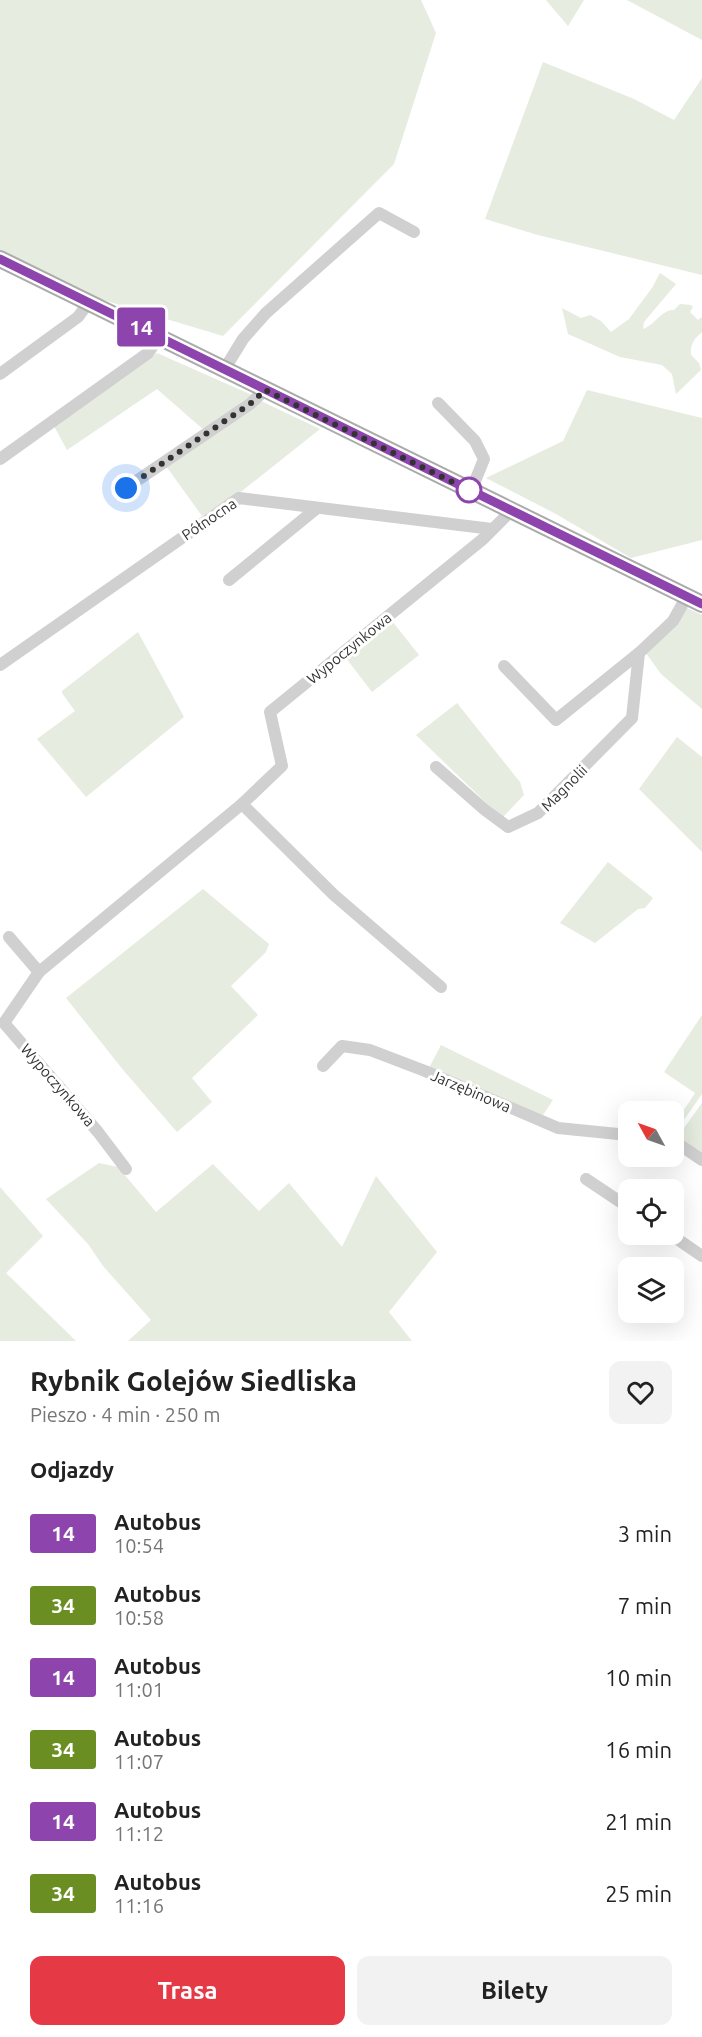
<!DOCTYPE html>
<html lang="pl">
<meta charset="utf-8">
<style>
body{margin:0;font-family:Ubuntu,sans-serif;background:#f2f2f2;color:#222;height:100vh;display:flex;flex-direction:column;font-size:22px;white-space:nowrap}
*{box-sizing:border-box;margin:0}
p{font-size:20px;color:#767676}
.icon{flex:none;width:33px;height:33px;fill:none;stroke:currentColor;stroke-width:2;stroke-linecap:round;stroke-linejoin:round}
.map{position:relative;height:1341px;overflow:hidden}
.sheet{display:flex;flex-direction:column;background:#fff;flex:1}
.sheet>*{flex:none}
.badge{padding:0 12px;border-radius:4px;font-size:21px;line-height:39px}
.needle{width:39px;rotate:310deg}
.controls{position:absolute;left:618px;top:1101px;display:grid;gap:12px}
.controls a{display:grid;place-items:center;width:66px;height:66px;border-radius:12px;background:#fff;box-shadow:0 6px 24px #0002;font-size:30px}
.you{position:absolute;width:30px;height:30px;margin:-15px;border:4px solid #fff;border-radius:50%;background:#1a73e8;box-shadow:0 0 0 9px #1a73e833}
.map>.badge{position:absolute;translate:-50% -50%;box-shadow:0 0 0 3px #fff}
h2{padding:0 30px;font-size:22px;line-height:54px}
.round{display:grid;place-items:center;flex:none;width:63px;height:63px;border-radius:12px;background:#f2f2f2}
.summary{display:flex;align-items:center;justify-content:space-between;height:102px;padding:0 30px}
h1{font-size:28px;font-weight:600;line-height:45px}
.cta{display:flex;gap:12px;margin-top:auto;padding:12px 30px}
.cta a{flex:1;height:69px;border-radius:12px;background:#e63946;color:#fff;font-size:24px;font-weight:600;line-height:69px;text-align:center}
.cta a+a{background:#f2f2f2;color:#222}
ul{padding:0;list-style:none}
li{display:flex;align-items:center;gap:18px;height:72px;padding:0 30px}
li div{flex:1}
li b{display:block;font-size:22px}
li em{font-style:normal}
li .badge{min-width:66px;font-weight:700;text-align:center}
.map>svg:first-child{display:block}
.green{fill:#e6ecdf}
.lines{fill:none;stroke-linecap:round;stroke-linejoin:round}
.minor{stroke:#d0d0d0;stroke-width:12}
.primary{stroke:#ababab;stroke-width:18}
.line-casing{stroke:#fff;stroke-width:14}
.line{stroke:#8e44ad;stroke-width:9}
.walk{stroke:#333;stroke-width:6;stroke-dasharray:0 10.8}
.stop-dot{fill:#fff;stroke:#8e44ad;stroke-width:3}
.labels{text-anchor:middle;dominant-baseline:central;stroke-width:6;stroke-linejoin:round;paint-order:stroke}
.street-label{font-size:15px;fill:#333;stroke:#fff}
</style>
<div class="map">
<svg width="702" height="1341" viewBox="0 0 702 1341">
<rect width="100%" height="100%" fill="#fff"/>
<g class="green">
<polygon points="0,0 421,0 436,33 394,164 223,336 0,269"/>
<polygon points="546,0 584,0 568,26"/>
<polygon points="627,0 702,0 702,40"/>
<polygon points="543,62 634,99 674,120 702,78 702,275 538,235 485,219"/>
<path d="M660 273 676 284 644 322 643 329C655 325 662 309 674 310L680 304 691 305 693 307 690 312 698 320 702 317V332C694 339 690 344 691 355L699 363 701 370 676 394 672 374 662 365 620 357 568 334 562 308 581 318 590 315 601 321 611 332 629 319 652 288Z"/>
<polygon points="157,353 252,395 204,430 157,389 67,450 54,426"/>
<polygon points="587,390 702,418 702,540 631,558 556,514 486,478 563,441"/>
<polygon points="261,401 320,429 242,491 202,516 166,466"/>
<polygon points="687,608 702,615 702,709 661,674 646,653 677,622"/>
<polygon points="392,621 419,655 372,692 346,658"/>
<polygon points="138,632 184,717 86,797 37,739 75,711 62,693 62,691"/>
<polygon points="457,703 520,782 524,795 502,818 416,735"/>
<polygon points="677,737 702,757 702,852 639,789"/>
<polygon points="608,862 653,898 645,908 638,909 595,943 560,923"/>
<polygon points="203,889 269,944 266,952 231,986 258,1015 192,1078 212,1102 177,1132 124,1071 66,998"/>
<polygon points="702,1015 702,1094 676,1131 674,1130 674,1125 695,1093 664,1072"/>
<polygon points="441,1045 553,1100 543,1115 429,1068"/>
<polygon points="702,1103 702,1154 686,1145 679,1135"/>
<polygon points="99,1163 118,1167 156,1212 213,1164 259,1211 289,1183 342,1247 376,1176 437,1252 389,1312 412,1341 128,1341 151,1320 103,1266 88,1244 46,1199"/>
<polygon points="0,1187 43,1236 6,1273 76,1341 0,1341"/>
</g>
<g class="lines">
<g class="minor">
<polyline points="224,370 243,339 266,313 379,213 414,232"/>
<polyline points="0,374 78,317 89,302"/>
<polyline points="438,403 475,441 484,459 471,491"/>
<polyline points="0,459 148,353 160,336"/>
<polyline points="126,488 250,404 265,390"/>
<polyline points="229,580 317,508"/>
<polyline points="0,665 239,498 492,529"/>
<polyline points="504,666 556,720 639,653 673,621 687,596"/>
<polyline points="436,767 485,810 508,827 538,813 632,718 639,653"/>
<polyline points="9,937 39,972"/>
<polyline points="441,987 334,895 242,804 282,766 270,712 483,539 511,511"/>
<polyline points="323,1066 342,1046 370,1050 425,1071 558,1128 628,1135"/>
<polyline points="674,1141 702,1160"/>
<polyline points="126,1169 98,1132 4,1023 39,972 242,804"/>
<polyline points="586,1179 628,1207"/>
<polyline points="670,1234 702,1256"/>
</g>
<polyline class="primary" points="0,259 702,604"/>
</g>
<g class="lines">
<defs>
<polyline id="line" points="0,259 702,604"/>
</defs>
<use href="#line" class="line-casing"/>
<use href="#line" class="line"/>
<polyline class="walk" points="126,488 250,404 265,390 471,491 469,490"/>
</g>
<circle class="stop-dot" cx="469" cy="490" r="12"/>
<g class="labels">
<g class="street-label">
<text transform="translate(209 519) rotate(-34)">Północna</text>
<text transform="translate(349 648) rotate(-39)">Wypoczynkowa</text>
<text transform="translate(564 788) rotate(-45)">Magnolii</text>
<text transform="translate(58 1085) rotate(49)">Wypoczynkowa</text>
<text transform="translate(471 1091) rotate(23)">Jarzębinowa</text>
</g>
</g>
</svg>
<div class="controls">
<a><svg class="needle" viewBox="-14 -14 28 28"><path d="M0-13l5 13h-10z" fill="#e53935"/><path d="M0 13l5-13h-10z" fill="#767676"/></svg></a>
<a><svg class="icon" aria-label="locate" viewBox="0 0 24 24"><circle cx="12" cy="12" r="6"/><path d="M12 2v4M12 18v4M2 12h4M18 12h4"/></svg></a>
<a><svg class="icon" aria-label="layers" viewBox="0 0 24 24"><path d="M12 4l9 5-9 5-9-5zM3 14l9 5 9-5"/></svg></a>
</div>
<div class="you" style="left:126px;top:488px"></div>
<b class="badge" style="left:141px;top:327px;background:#8e44ad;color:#fff">14</b>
</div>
<section class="sheet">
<div class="summary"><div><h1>Rybnik Golejów Siedliska</h1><p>Pieszo · 4 min · 250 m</p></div><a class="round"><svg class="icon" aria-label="heart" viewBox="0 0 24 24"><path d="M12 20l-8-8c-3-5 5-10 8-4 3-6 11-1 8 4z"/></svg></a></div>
<h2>Odjazdy</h2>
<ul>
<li><span class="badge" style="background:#8e44ad;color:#fff">14</span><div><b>Autobus</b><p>10:54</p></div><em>3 min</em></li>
<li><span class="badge" style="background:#6b8e23;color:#fff">34</span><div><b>Autobus</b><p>10:58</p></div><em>7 min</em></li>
<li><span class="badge" style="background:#8e44ad;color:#fff">14</span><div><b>Autobus</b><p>11:01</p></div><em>10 min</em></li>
<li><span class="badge" style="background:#6b8e23;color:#fff">34</span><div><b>Autobus</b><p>11:07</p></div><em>16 min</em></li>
<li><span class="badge" style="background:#8e44ad;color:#fff">14</span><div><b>Autobus</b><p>11:12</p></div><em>21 min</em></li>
<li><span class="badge" style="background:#6b8e23;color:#fff">34</span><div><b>Autobus</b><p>11:16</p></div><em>25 min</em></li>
</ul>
<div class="cta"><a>Trasa</a><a>Bilety</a></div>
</section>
